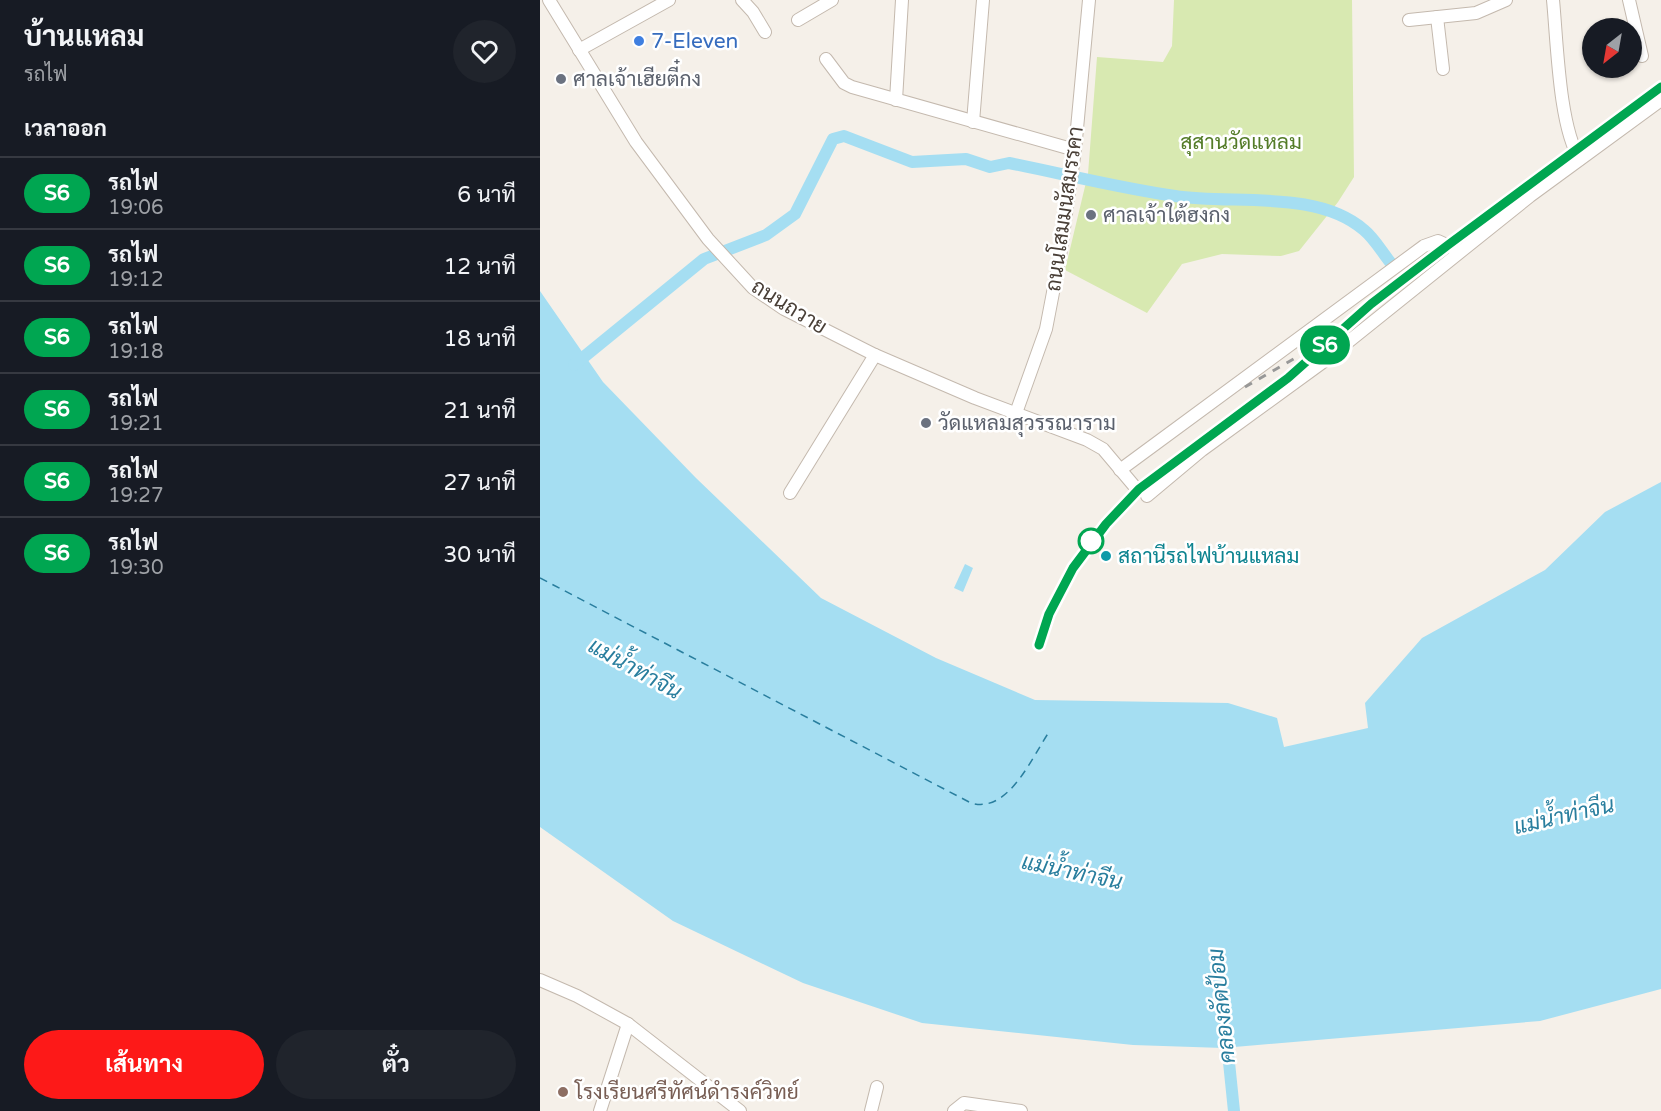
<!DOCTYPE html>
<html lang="th">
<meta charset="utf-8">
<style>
body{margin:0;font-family:"Varela Round",Sarabun,sans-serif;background:#20242c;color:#f1f3f6;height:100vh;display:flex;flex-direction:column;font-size:22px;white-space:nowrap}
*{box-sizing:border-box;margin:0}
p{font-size:20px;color:#9ea1a6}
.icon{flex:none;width:33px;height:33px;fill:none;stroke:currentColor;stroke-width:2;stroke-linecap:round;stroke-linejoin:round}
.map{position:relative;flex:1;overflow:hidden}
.drawer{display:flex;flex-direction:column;background:#171b24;width:540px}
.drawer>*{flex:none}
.badge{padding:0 12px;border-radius:20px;font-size:21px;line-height:39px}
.needle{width:39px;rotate:211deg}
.buttons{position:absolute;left:1042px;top:18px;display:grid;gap:12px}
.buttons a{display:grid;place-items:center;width:60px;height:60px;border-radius:50%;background:#171b24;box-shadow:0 2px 4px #0004;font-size:30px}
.map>.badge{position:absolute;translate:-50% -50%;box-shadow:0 0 0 3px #fff}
h2{padding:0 24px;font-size:22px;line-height:54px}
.round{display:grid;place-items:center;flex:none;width:63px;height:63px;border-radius:32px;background:#20242c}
.overview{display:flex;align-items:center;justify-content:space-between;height:102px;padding:0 24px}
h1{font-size:28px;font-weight:700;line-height:45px}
.primary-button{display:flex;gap:12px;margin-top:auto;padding:12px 24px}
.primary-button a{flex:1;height:69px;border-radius:36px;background:#fd1918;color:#fff;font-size:24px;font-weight:700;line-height:69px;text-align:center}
.primary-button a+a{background:#20242c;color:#f1f3f6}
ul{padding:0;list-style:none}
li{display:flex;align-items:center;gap:18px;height:72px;padding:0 24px;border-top:2px solid #363941}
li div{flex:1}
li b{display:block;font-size:22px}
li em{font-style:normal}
li .badge{min-width:66px;font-weight:700;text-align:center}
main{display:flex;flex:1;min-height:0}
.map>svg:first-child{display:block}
.green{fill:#d8e9b1}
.water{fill:#a5def2}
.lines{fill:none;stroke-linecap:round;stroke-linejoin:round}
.canal{stroke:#a5def2;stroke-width:12}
.ferry{stroke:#297e9e;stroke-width:1.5;stroke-dasharray:8 6;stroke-linecap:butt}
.minor-casing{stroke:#c4b9ae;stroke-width:14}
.minor{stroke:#fff;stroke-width:12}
.rail{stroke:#989898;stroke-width:3;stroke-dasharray:8 8;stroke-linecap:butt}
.line-casing{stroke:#fff;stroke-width:14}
.line{stroke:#00a651;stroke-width:9}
.shop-dot{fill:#3f7fe0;stroke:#fff;stroke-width:2}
.worship-dot{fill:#6b7280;stroke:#fff;stroke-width:2}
.stop-dot{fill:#fff;stroke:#00a651;stroke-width:3}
.culture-dot{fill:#0f9aa8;stroke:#fff;stroke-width:2}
.education-dot{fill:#8d6e63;stroke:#fff;stroke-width:2}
.labels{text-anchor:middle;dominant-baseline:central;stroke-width:5;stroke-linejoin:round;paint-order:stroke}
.shop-label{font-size:21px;fill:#366cbe;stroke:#fff;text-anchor:start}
.worship-label{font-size:21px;fill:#5b616d;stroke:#fff;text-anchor:start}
.park-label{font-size:21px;fill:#547c28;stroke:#fff}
.street-label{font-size:21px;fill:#493f37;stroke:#fff}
.culture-label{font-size:21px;fill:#0d838f;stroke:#fff;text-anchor:start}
.education-label{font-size:21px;fill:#785e54;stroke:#fff;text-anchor:start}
.water-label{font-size:22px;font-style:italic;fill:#297e9e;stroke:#fff}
</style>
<main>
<section class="drawer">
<div class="overview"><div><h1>บ้านแหลม</h1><p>รถไฟ</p></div><a class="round"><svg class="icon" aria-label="heart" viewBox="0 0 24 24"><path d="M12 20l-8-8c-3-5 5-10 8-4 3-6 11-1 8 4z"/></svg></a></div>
<h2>เวลาออก</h2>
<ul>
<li><span class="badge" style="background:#00a651;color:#fff">S6</span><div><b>รถไฟ</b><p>19:06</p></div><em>6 นาที</em></li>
<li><span class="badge" style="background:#00a651;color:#fff">S6</span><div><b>รถไฟ</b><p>19:12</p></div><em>12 นาที</em></li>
<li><span class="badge" style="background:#00a651;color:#fff">S6</span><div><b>รถไฟ</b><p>19:18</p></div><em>18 นาที</em></li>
<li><span class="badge" style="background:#00a651;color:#fff">S6</span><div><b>รถไฟ</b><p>19:21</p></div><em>21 นาที</em></li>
<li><span class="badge" style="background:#00a651;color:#fff">S6</span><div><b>รถไฟ</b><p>19:27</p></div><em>27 นาที</em></li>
<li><span class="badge" style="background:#00a651;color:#fff">S6</span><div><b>รถไฟ</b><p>19:30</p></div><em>30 นาที</em></li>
</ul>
<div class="primary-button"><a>เส้นทาง</a><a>ตั๋ว</a></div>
</section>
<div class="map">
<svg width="1121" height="1111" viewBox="0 0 1121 1111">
<rect width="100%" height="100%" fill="#f5f0e9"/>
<polygon class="green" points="634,0 812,0 814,177 798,202 759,251 741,256 682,254 642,264 607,313 525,270 548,174 557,57 623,62 632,46"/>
<g class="water">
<polygon points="0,291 63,382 156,478 281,598 396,658 495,700 688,703 737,718 744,747 828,728 825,703 882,638 1005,570 1065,512 1121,482 1121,989 1000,1021 683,1048 593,1045 382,1023 263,983 133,921 0,827"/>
<polygon points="425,564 433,568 423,592 414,588"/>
</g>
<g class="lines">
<g class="canal">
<path d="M34 365 164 259 226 235 255 214 293 139 304 136 372 162 426 159 450 167 469 163C524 174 579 188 635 196 693 205 777 189 824 230 834 238 842 252 850 262"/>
<polyline points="686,1033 694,1111"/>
</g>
<path class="ferry" d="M0 578 431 803C468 814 491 759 509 732"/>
<defs>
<g id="minor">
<polyline points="9,0 96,142 168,239 213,288 244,309 335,355 435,398 547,440 563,449 595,487"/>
<polyline points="202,0 213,12 225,32"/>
<path d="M1013 0C1017 40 1019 128 1040 159"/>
<polyline points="1089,0 1102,56"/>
<polyline points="897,17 903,69"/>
<polyline points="258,20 292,0"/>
<polyline points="869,20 936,13 966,0"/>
<polyline points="39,50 129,0"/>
<polyline points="286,59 304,83 312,87 535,150"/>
<polyline points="356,100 362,0"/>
<polyline points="433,122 443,0"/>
<polyline points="476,413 506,329 520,256 535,150 549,0"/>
<polyline points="580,470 884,246 898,241 920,251"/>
<polyline points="250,493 335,355"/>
<polyline points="607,496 662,450 783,362 990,196 1121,100"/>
<polyline points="0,980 37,996 88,1024 200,1111"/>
<polyline points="60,1111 88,1024"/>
<polyline points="331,1111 337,1087"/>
<polyline points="414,1111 424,1103 481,1111"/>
</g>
</defs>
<use href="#minor" class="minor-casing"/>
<use href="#minor" class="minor"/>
<g class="rail">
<polyline points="705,387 771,349"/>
<polyline points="499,645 509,614 533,569 566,524 599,489 748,378 831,304 908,245 1121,87"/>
</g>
</g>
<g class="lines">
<defs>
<polyline id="line" points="499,645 509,614 533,568 566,524 599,489 748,378 831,304 908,245 1121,87"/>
</defs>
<use href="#line" class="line-casing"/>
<use href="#line" class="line"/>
</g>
<circle class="shop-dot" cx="99" cy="41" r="6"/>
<g class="worship-dot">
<circle cx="21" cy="79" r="6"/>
<circle cx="551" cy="215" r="6"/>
<circle cx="386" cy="423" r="6"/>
</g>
<circle class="stop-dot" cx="551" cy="541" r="12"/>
<circle class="culture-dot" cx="566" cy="556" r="6"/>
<circle class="education-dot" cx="23" cy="1092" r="6"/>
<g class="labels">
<g class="shop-label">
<text x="111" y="41">7-Eleven</text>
</g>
<g class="worship-label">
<text x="33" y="79">ศาลเจ้าเฮียตี๋กง</text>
<text x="563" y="215">ศาลเจ้าใต้ฮงกง</text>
<text x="398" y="423">วัดแหลมสุวรรณาราม</text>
</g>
<g class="park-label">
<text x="701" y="142">สุสานวัดแหลม</text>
</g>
<g class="street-label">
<text transform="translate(525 209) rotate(-82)">ถนนโสมมนัสมรรคา</text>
<text transform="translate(249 307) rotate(32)">ถนนถวาย</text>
</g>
<g class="culture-label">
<text x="578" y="556">สถานีรถไฟบ้านแหลม</text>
</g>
<g class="education-label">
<text x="35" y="1092">โรงเรียนศรีทัศน์ดำรงค์วิทย์</text>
</g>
<g class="water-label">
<text transform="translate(95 669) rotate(29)">แม่น้ำท่าจีน</text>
<text transform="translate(1024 816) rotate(-13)">แม่น้ำท่าจีน</text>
<text transform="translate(532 872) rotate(12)">แม่น้ำท่าจีน</text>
<text transform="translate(682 1006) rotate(-96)">คลองลัดป้อม</text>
</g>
</g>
</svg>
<div class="buttons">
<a><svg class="needle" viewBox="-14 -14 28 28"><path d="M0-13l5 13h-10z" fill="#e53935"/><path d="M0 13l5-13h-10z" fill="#9ea1a6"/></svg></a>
</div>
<b class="badge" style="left:785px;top:345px;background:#00a651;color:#fff">S6</b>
</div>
</main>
